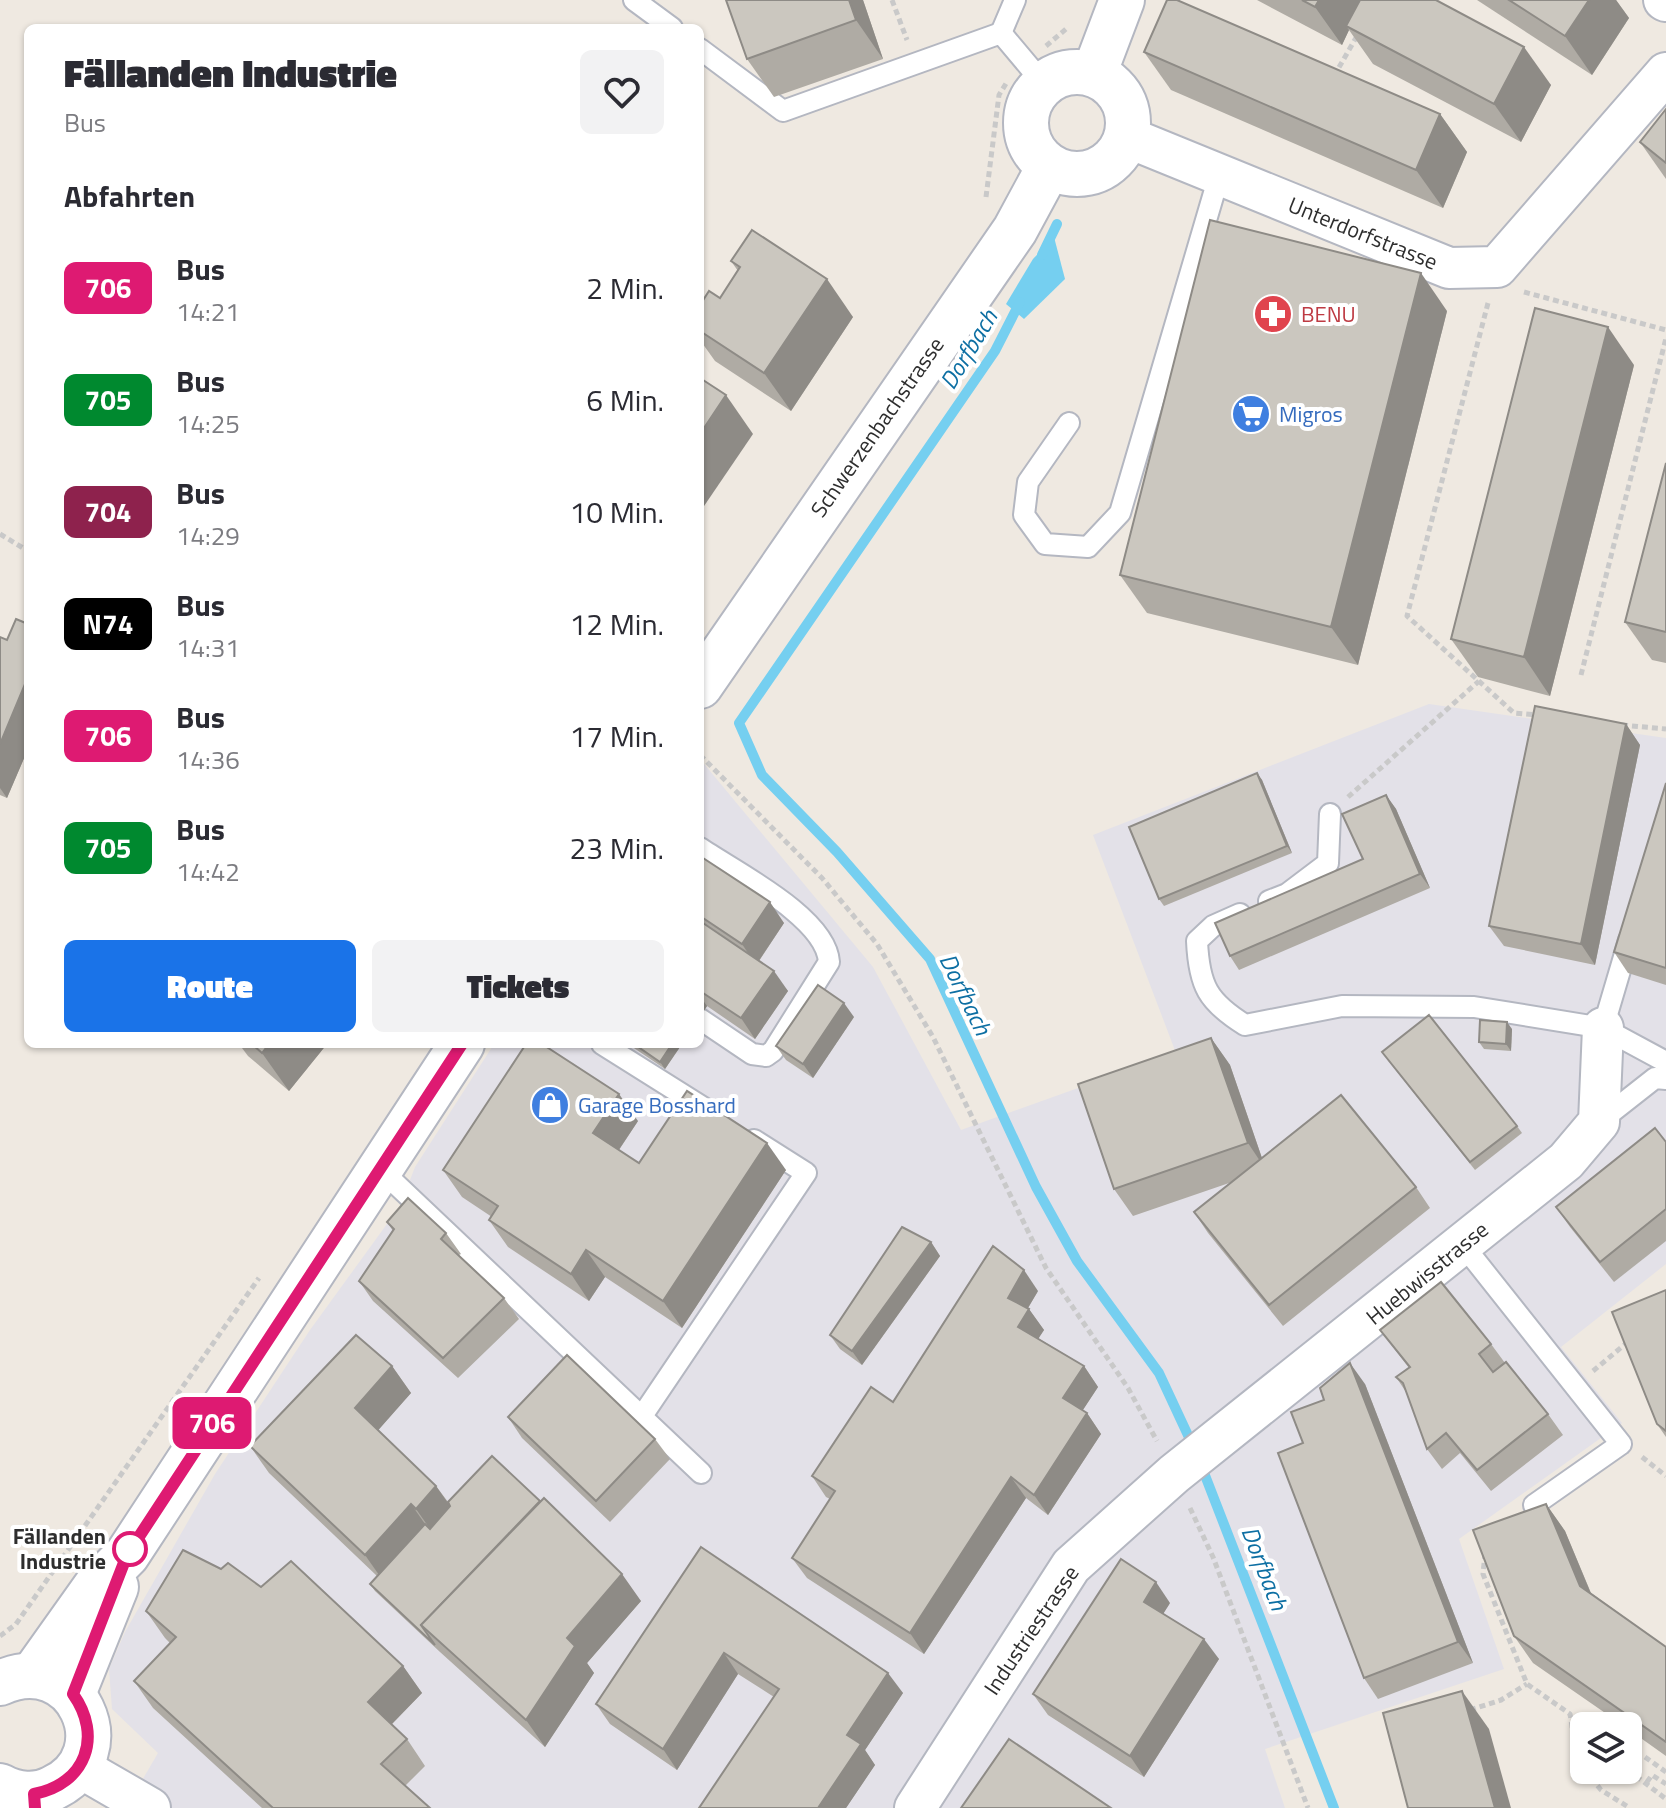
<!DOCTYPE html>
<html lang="de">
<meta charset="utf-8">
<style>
body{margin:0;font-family:"Titillium Web",sans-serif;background:#f2f2f3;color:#2b2b33;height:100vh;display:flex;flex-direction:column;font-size:30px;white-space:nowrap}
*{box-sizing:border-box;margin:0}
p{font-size:26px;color:#7c7c81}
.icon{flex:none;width:44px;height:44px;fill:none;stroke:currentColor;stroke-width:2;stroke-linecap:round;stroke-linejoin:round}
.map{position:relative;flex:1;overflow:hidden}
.drawer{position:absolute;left:24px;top:24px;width:680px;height:1024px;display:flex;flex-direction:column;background:#fff;border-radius:12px;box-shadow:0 2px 6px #0004}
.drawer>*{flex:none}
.badge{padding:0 16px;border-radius:12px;font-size:28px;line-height:52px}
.tools{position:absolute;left:1570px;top:1712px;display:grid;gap:16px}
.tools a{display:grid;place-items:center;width:72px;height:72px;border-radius:12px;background:#fff;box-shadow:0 2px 6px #0004;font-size:40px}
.map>.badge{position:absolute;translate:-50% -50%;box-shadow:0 0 0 4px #fff}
h2{padding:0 40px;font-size:30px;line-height:72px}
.round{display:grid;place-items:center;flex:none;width:84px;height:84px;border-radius:12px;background:#f2f2f3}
.head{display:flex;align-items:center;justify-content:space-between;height:136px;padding:0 40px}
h1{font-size:38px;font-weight:800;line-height:60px}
.button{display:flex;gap:16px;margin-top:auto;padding:16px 40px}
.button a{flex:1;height:92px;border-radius:12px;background:#1a73e8;color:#fff;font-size:32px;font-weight:800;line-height:92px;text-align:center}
.button a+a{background:#f2f2f3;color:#2b2b33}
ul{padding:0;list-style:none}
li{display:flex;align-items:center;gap:24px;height:112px;padding:0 40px}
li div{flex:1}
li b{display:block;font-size:30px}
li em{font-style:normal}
li .badge{min-width:88px;font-weight:700;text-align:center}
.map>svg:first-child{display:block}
.industrial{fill:#e3e1e8}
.water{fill:#75cff0}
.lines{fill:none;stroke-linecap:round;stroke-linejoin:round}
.stream{stroke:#75cff0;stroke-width:10}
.service-casing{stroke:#b4b7c1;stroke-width:24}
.minor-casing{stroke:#b4b7c1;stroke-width:44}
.secondary-casing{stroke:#b4b7c1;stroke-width:48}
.path{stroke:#c9c9c9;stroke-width:5;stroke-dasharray:6 4;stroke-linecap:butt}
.service{stroke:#fff;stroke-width:20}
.minor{stroke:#fff;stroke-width:40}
.secondary{stroke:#fff;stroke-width:44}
.wall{fill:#afaba4}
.shaded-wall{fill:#8e8b86}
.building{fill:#cbc7bf;stroke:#8e8b86;stroke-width:2}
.line-casing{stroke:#fff;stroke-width:18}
.line{stroke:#de1a72;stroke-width:12}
.stop-dot{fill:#fff;stroke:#de1a72;stroke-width:4}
.labels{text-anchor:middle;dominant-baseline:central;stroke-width:8;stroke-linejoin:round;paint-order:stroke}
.street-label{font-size:22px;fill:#2e2e2e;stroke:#fff}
.health-label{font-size:22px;fill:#be3a42;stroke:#fff;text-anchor:start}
.shop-label{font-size:22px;fill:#366cbe;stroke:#fff;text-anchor:start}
.stop-label{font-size:22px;font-weight:bold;fill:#2e2e2e;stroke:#fff;text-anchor:end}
.water-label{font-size:24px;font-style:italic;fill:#0d6fa3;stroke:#fff}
</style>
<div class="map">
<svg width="1666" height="1808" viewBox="0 0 1666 1808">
<rect width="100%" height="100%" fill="#efe9e1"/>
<polygon class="industrial" points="1429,704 1666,738 1666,1264 1561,1347 1622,1423 1459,1539 1504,1669 1265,1749 1285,1808 126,1808 158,1753 112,1709 109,1669 125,1632 215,1474 310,1330 400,1206 415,1167 494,1044 700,1044 700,759 873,967 961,1130 1176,1053 1093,835"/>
<polygon class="water" points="1054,237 1065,279 1024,319 1006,304 1033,259"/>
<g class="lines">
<g class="stream">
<polyline points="1042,255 1057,224"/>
<polyline points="1020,302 995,351 739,723 762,775 837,852 930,959 1036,1187 1077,1261 1159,1373 1193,1446"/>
<polyline points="1201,1465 1334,1808"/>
</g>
<defs>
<g id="service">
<polyline points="634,0 672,28"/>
<polyline points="1001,33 1015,0"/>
<polyline points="700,49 783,111 1001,33 1043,83"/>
<polyline points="1069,423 1028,482 1024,515 1045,544 1088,547 1120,513 1219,176"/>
<path d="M700 848C735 872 826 917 829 962L773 1051 766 1056 752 1054 700 1019"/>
<polyline points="1269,901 1287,894 1328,863 1330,814"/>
<path d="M1240 914 1213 926 1197 941C1199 986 1208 1002 1245 1025L1342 1006 1474 1007 1603 1028 1666 1062"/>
<polyline points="1603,1028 1629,940"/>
<polyline points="602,1044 707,1110"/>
<polyline points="1599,1122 1655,1078 1666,1079"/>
<polyline points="380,1169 701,1473"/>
<polyline points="1463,1245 1621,1444 1534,1505"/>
<polyline points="642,1416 806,1173 754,1140"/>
</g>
<g id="minor">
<polyline points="1664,0 1666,1"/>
<polyline points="1127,137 1449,268 1497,267 1666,73"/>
<polyline points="79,1767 150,1808"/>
<polyline points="915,1808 1071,1566 1174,1474 1566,1161 1599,1122 1603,1028"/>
</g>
<g id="secondary">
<circle cx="1077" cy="123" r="51"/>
<polyline points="1094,74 1122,0"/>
<polyline points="700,686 1015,230 1049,167"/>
<polyline points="32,1676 96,1586 127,1555 462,1044"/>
<path d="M0 1683C76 1648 125 1754 53 1788 36 1797 16 1795 0 1786"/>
<polyline points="73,1694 116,1587"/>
</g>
</defs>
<use href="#service" class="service-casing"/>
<use href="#minor" class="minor-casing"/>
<use href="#secondary" class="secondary-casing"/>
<g class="path">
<polyline points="892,0 907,40"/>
<polyline points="1046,46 1066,29"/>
<polyline points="1334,76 1357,36"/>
<polyline points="986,197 999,95 1007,82"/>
<polyline points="1524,292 1666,330"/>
<polyline points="1488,303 1407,616 1514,713 1537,715"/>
<polyline points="0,534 28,551"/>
<polyline points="1581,675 1666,338"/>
<polyline points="1622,725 1666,729"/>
<polyline points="700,755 822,878 877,944 933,1037 1046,1268 1128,1388 1157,1441"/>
<polyline points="1348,797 1479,681"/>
<polyline points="1593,1371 1629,1341"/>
<polyline points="1642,1457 1666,1476"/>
<polyline points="1190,1508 1213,1557 1308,1808"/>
<polyline points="1485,1553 1483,1574 1527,1684 1570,1714 1576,1751 1584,1768"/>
<polyline points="0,1636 16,1624 259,1278"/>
<polyline points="1470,1710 1501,1700 1527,1684"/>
<polyline points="1645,1757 1666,1772"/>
<polyline points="1585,1770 1601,1790 1630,1808"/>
<polyline points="1628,1770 1666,1799"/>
<polyline points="1647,1782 1652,1775 1666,1784"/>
</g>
<use href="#service" class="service"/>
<use href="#minor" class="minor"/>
<use href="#secondary" class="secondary"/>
</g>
<g class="wall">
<polygon points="863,0 883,59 774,97 747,59"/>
<polygon points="1257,0 1436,0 1551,85 1521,142 1373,64 1349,30 1342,45"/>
<polygon points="1477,0 1616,0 1629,18 1592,75"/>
<polygon points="1144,52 1440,114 1467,152 1443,208 1171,90"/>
<polygon points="1666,109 1666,179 1640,142"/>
<polygon points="731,261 853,317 791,411 715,361 700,340 700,305 720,298 738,271"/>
<polygon points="1447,311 1358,665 1147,613 1120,575"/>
<polygon points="1634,365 1550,696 1478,677 1451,639"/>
<polygon points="1666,463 1666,663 1652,660 1625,622"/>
<polygon points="28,624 28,749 7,798 0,795 0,637 7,640"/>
<polygon points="1626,724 1640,745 1595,965 1504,946 1489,926"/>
<polygon points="1257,773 1262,780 1292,853 1164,906 1159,899"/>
<polygon points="1666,783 1666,985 1628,973 1614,952"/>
<polygon points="1386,795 1396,809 1430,888 1239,970 1230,956 1363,859"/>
<polygon points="700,856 784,923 759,961 788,991 755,1039 707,1006 700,1017"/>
<polygon points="854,1017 813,1078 786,1060 776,1046"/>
<polygon points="1512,1029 1511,1051 1484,1049 1479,1042"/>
<polygon points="1211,1038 1230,1065 1262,1158 1416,1187 1430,1208 1283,1326 1208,1233 1194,1212 1232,1182 1133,1216 1114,1189"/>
<polygon points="239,1044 327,1044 289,1091 248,1056"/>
<polygon points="628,1044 682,1044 665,1069"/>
<polygon points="1387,1059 1517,1126 1522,1133 1475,1170"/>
<polygon points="638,1121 619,1150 639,1163 786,1170 682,1328 605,1277 589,1301 508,1247 489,1220 492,1217 462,1197 443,1170"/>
<polygon points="1666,1142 1666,1241 1614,1282 1570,1227 1556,1207"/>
<polygon points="387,1222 446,1233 461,1254 459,1255 504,1298 519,1319 458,1378 373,1301 359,1281 393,1231"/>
<polygon points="931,1242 940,1256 862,1365 840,1349 830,1335"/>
<polygon points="1666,1290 1666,1437 1657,1424"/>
<polygon points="1038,1291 1028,1308 1044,1330 1038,1338 1084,1366 1098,1387 1082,1411 1087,1413 1101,1434 1048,1515 1026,1498 924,1654 807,1578 792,1558 830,1499 826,1497 812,1476 893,1402"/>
<polygon points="1380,1330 1491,1344 1505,1363 1548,1414 1563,1435 1491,1491 1460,1453 1442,1469 1427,1449 1406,1392 1396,1377 1409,1368"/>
<polygon points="392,1366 411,1393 378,1430 436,1486 448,1502 641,1601 587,1663 594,1673 545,1747 440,1652 375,1591 370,1584 377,1576 269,1473 250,1446"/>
<polygon points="1365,1384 1473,1663 1378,1699 1364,1678 1303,1443"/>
<polygon points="508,1417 655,1439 670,1459 610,1522 522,1438"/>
<polygon points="1546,1504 1565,1531 1591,1593 1666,1647 1666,1756 1628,1729 1628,1726 1624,1726 1533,1663 1514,1636"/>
<polygon points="701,1547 903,1693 865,1750 875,1765 846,1808 699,1808 774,1697 738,1674 677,1770 610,1724 596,1704"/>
<polygon points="221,1569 261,1587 403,1666 422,1693 391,1725 407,1739 425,1766 405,1786 430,1808 262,1808 153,1708 134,1681 170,1643 165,1638 146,1611"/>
<polygon points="1170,1603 1163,1614 1219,1659 1144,1777 1048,1715 1033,1694"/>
</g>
<g class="shaded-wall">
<polygon points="849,0 863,0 883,59 856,20"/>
<polygon points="1319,0 1365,0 1346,26 1349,30 1342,45 1315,7"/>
<polygon points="1589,0 1616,0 1629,18 1592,75 1565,36"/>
<polygon points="1524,47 1551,85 1521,142 1494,104"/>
<polygon points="1440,114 1467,152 1443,208 1416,170"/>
<polygon points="1421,273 1447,311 1358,665 1331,627"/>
<polygon points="827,279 853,317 791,411 764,373"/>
<polygon points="1608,327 1634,365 1550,696 1524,657"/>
<polygon points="726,395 753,434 700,512 700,434"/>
<polygon points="28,677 28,749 7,798 0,788 0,744"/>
<polygon points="1626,724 1640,745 1595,965 1581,944"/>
<polygon points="1257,773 1262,780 1292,853 1287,846"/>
<polygon points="1386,795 1396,809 1430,888 1420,874"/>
<polygon points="770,902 784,923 756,965 742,944"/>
<polygon points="774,971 788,991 755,1039 741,1018"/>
<polygon points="702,999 707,1006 700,1017 700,1003"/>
<polygon points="844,1003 854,1017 813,1078 803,1064"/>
<polygon points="1507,1022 1512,1029 1511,1051 1506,1044"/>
<polygon points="1211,1038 1230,1065 1266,1170 1248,1143"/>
<polygon points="269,1044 327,1044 289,1091 262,1053"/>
<polygon points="672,1044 682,1044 665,1069 660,1062"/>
<polygon points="619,1094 638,1121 612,1160 593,1133"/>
<polygon points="767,1143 786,1170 682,1328 663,1301"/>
<polygon points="931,1242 940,1256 862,1365 852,1351"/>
<polygon points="586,1250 605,1277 589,1301 571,1274"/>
<polygon points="1024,1270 1038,1291 1022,1318 1008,1298"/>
<polygon points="1029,1309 1044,1330 1033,1347 1018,1327"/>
<polygon points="1350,1363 1365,1384 1473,1663 1458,1642"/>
<polygon points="392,1366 411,1393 374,1435 355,1408"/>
<polygon points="1084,1366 1098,1387 1077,1419 1063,1398"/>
<polygon points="1087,1413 1101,1434 1048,1515 1034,1495"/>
<polygon points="1011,1477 1026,1498 924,1654 910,1633"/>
<polygon points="436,1486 455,1513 435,1536 416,1509"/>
<polygon points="411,1504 430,1531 384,1582 365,1555"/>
<polygon points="1546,1504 1565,1531 1599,1613 1580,1586"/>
<polygon points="622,1574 641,1601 587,1663 594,1673 545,1747 526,1720 567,1638"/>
<polygon points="1156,1582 1170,1603 1158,1622 1144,1602"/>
<polygon points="1204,1639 1219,1659 1144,1777 1130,1756"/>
<polygon points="724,1653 738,1674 677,1770 663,1749"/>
<polygon points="403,1666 422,1693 387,1729 368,1702"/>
<polygon points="888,1673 903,1693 865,1750 875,1765 846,1808 818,1808 847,1735"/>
<polygon points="1462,1691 1489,1729 1511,1808 1495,1808"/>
</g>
<g class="building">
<polygon points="726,0 849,0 856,20 747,59"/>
<polygon points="1167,0 1177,0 1440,114 1416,170 1144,52"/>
<polygon points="1302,0 1319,0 1315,7"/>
<polygon points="1360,0 1436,0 1524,47 1494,104 1346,26"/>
<polygon points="1509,0 1589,0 1565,36"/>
<polygon points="1666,109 1666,163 1640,142"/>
<polygon points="1210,220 1421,273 1331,627 1120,575"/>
<polygon points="752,230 827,279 764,373 700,331 700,305 709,291 720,298 740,267 731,261"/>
<polygon points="1535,308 1608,327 1524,657 1451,639"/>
<polygon points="700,378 726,395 700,434"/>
<polygon points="1666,463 1666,632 1625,622"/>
<polygon points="16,619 28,624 28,677 0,744 0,637 7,640"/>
<polygon points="1535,706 1626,724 1581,944 1489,926"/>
<polygon points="1257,773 1287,846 1159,899 1129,827"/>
<polygon points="1666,783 1666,968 1614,952"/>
<polygon points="1386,795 1420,874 1230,956 1215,923 1363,859 1342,814"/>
<polygon points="700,856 770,902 742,944 700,916"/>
<polygon points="700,921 774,971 741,1018 700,991"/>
<polygon points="818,985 844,1003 803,1064 776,1046"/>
<polygon points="1429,1015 1517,1126 1470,1162 1382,1052"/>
<polygon points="1480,1020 1507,1022 1506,1044 1479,1042"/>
<polygon points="1211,1038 1248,1143 1114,1189 1078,1084"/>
<polygon points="252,1044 269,1044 262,1053"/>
<polygon points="526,1044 542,1044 619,1094 593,1133 639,1163 687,1091 767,1143 663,1301 586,1250 571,1274 489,1220 498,1206 443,1170"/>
<polygon points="634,1044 672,1044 660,1062"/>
<polygon points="1341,1095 1416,1187 1269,1305 1194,1212"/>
<polygon points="1655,1128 1666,1142 1666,1209 1600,1262 1556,1207"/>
<polygon points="408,1198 446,1233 441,1239 504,1298 443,1358 359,1281 394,1229 387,1222"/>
<polygon points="902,1227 931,1242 852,1351 830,1335"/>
<polygon points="993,1246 1024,1270 1008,1298 1029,1309 1018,1327 1084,1366 1063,1398 1087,1413 1034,1495 1011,1477 910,1633 792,1558 835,1491 812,1476 871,1387 893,1402"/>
<polygon points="1441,1282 1491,1344 1479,1354 1493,1372 1506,1362 1548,1414 1477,1470 1446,1433 1427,1449 1403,1383 1396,1377 1410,1367 1380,1330"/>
<polygon points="1666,1290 1666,1431 1657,1424 1612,1312"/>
<polygon points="356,1335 392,1366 355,1408 436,1486 416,1509 411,1504 365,1555 250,1446"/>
<polygon points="567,1355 655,1439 596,1501 508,1417"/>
<polygon points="1350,1363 1458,1642 1364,1678 1278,1453 1303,1443 1291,1412 1324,1400 1320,1388"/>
<polygon points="492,1456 540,1501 421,1625 435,1645 370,1584 425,1524 430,1529 450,1506 448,1502"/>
<polygon points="544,1498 622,1574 567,1638 575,1646 526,1720 421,1625"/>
<polygon points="1546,1504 1580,1586 1666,1647 1666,1742 1514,1636 1473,1530"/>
<polygon points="701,1547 888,1673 847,1735 861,1744 818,1808 699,1808 779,1689 724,1653 663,1749 596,1704"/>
<polygon points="183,1550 221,1569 228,1563 261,1587 291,1561 403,1666 368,1702 407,1739 381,1764 430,1808 273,1808 134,1681 176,1637 146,1611"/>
<polygon points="1121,1559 1156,1582 1144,1602 1204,1639 1130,1756 1033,1694"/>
<polygon points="1462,1691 1495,1808 1408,1808 1383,1713"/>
<polygon points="1009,1739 1111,1808 961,1808"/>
</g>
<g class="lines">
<defs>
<path id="line" d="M35 1808 34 1794C86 1784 103 1736 73 1694L127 1555 462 1044"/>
</defs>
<use href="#line" class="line-casing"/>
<use href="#line" class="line"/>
</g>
<defs>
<symbol id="pharmacy-disc" viewBox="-11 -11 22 22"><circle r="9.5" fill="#e0444e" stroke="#fff"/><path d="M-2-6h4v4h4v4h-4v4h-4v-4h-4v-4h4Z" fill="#fff"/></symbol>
<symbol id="supermarket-disc" viewBox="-11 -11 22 22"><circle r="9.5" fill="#3f7fe0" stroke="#fff"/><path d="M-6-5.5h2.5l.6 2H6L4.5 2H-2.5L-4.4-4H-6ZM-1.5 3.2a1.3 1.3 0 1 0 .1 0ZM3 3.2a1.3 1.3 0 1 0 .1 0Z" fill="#fff"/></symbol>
<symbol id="shop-disc" viewBox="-11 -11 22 22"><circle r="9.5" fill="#3f7fe0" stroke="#fff"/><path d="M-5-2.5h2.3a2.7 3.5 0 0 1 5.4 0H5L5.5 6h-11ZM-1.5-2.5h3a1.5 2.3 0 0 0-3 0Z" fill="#fff"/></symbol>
</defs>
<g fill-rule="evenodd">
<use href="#pharmacy-disc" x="1251" y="292" width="44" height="44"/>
<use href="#supermarket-disc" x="1229" y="392" width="44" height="44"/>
<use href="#shop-disc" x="528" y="1083" width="44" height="44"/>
</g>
<circle class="stop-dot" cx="130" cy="1549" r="16"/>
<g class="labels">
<g class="street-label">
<text transform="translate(1363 233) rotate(22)">Unterdorfstrasse</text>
<text transform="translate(877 427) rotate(-55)">Schwerzenbachstrasse</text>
<text transform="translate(1427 1273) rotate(-39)">Huebwisstrasse</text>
<text transform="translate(1031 1630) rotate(-56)">Industriestrasse</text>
</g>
<g class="health-label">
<text x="1301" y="314">BENU</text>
</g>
<g class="shop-label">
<text x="1279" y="414">Migros</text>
<text x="578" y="1105">Garage Bosshard</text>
</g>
<g class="stop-label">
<text x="106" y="1536">Fällanden<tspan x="106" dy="25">Industrie</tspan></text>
</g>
<g class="water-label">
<text transform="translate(968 349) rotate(-59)">Dorfbach</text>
<text transform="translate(966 994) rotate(64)">Dorfbach</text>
<text transform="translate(1265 1568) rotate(69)">Dorfbach</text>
</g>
</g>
</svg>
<div class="tools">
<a><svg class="icon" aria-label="layers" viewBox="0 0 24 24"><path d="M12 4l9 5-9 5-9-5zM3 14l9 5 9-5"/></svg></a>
</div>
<b class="badge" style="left:212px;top:1423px;background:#de1a72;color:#fff">706</b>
<section class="drawer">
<div class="head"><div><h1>Fällanden Industrie</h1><p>Bus</p></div><a class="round"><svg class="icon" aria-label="heart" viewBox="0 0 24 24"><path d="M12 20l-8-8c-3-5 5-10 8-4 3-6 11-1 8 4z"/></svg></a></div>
<h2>Abfahrten</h2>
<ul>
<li><span class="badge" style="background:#de1a72;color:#fff">706</span><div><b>Bus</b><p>14:21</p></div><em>2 Min.</em></li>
<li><span class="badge" style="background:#00892f;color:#fff">705</span><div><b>Bus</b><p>14:25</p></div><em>6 Min.</em></li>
<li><span class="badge" style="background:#8e224d;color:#fff">704</span><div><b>Bus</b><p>14:29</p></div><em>10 Min.</em></li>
<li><span class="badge" style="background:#000;color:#fff">N74</span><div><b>Bus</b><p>14:31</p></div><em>12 Min.</em></li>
<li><span class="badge" style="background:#de1a72;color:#fff">706</span><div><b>Bus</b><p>14:36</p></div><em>17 Min.</em></li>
<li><span class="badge" style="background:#00892f;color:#fff">705</span><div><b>Bus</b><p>14:42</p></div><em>23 Min.</em></li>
</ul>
<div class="button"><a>Route</a><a>Tickets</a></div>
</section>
</div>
